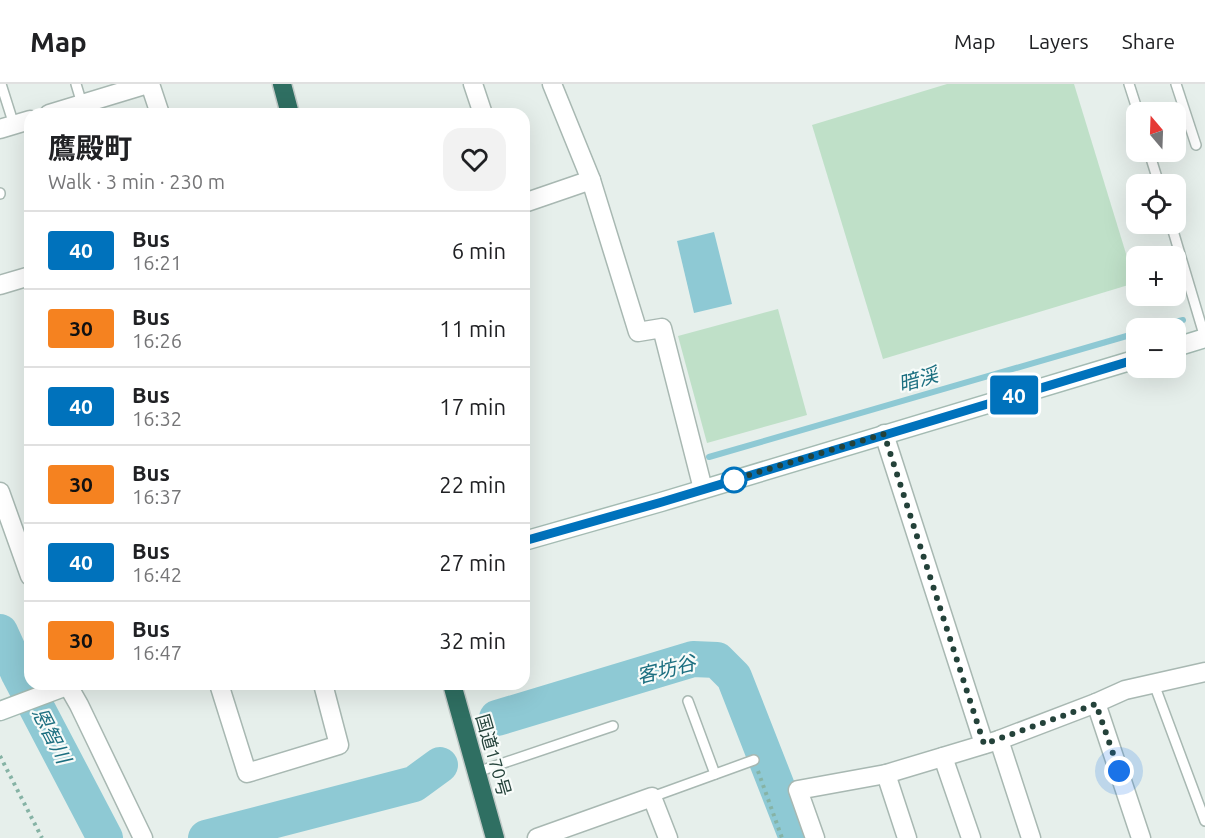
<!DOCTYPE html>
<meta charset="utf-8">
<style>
body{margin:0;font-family:Ubuntu,"Noto Sans JP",sans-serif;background:#f2f2f2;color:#202124;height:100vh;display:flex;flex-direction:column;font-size:22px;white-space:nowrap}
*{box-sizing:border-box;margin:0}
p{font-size:20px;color:#757577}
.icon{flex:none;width:33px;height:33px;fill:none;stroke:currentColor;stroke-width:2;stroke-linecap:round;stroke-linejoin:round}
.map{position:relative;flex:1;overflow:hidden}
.details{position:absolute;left:24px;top:24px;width:506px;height:582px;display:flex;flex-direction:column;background:#fff;border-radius:18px;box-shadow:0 6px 24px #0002}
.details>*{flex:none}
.badge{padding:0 12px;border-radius:4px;font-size:21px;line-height:39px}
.needle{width:39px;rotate:341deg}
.fabs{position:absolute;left:1126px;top:18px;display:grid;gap:12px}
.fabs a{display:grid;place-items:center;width:60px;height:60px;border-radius:12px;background:#fff;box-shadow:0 6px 24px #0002;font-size:30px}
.you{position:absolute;width:30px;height:30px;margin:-15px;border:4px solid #fff;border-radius:50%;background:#1a73e8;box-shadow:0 0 0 9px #1a73e833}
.map>.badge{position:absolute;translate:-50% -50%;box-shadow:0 0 0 3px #fff}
.round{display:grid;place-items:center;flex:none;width:63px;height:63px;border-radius:18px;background:#f2f2f2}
.head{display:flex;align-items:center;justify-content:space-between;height:102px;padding:0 24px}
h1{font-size:28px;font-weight:700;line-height:45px}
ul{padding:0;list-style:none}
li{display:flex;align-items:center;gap:18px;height:78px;padding:0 24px;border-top:2px solid #e0e0e0}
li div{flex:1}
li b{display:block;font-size:22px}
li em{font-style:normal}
li .badge{min-width:66px;font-weight:700;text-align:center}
header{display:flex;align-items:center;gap:36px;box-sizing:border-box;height:84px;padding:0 30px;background:#fff;border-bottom:2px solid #e0e0e0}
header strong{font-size:28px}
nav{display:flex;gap:33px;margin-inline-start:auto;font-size:21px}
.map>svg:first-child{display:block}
.green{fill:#bfe0c8}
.water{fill:#8ec9d4}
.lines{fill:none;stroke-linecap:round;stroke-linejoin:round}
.stream{stroke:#8ec9d4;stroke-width:6}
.river{stroke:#8ec9d4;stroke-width:36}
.lane-casing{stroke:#a8b8b2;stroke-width:12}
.street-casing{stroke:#a8b8b2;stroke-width:21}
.secondary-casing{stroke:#a4bbb3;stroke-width:21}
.highway-casing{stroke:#c2cac8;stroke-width:21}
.path{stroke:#86b3a5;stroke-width:4;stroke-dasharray:3 4.5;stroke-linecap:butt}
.lane{stroke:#fff;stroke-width:9}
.street{stroke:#fff;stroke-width:18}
.secondary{stroke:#fff;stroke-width:18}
.highway{stroke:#2f6f62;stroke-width:18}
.line-casing{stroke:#fff;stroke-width:14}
.line{stroke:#0072bc;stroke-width:9}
.walk{stroke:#24423a;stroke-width:6;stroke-dasharray:0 10.8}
.stop-dot{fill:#fff;stroke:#0072bc;stroke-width:3}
.labels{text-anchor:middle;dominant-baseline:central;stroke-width:4.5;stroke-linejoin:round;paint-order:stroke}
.street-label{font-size:18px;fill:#24423a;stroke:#f7fbf9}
.water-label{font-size:20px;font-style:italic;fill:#1c6f80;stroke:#f7fbf9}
</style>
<header>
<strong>Map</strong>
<nav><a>Map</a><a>Layers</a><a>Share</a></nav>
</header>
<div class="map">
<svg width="1205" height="754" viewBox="0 0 1205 754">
<rect width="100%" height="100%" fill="#e6efeb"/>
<g class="green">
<polygon points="947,0 1074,0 1135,199 883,275 812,41"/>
<polygon points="778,225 807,331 707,359 678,252"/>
</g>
<polygon class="water" points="714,148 732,220 694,229 677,157"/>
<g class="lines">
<g class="stream">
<polyline points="1152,244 1183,236"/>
<polyline points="709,373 1137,249"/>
<polyline points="19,590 30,589"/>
</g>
<g class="river">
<polyline points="0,548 19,590 105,754"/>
<polyline points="497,634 693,575 717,576 734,593 797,754"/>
<polyline points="206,754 414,700 440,681"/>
</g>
<defs>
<g id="lane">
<polyline points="1,0 14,41"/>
<polyline points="76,0 82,20"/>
<polyline points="1129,0 1138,28"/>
<polyline points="1176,0 1196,61"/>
<polyline points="1149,68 1159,100"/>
<polyline points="0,109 0,110"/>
<polyline points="1171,140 1205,254"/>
<polyline points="1154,600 1205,737"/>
<polyline points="688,617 715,690"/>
<polyline points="477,688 613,642"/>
<polyline points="652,713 754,676"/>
</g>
<g id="street">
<polyline points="150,0 160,30"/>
<polyline points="473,0 483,30"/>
<polyline points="552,0 591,96 638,248 662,244 703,405"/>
<polyline points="49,30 148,0"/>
<polyline points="0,45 30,36"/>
<polyline points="524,119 591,96"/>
<polyline points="0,201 30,192"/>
<polyline points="884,350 984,660"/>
<polyline points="0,408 30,492"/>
<polyline points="67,600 79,621 143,754"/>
<polyline points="219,600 247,689 339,661 323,600"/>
<polyline points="1096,619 1141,754"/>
<polyline points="999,656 1031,754"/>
<polyline points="943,673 971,754"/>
<polyline points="886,690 907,754"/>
<polyline points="537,754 652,713 668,754"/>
<polyline points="815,754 798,706 886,690 999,656 1096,619 1125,606 1205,588"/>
</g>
<g id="secondary">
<polyline points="1176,263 1205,254"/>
<polyline points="524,457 661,418 1137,275"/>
<polyline points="0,627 72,600"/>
</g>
<g id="highway">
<polyline points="282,0 290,30"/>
<polyline points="452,600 495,754"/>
</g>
</defs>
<use href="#lane" class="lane-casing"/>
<use href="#street" class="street-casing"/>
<use href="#secondary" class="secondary-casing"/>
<use href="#highway" class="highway-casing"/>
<g class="path">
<polyline points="0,672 42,754"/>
<polyline points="758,687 782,754"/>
</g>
<use href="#lane" class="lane"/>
<use href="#street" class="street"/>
<use href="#secondary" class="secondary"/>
<use href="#highway" class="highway"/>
</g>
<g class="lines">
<defs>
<polyline id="line" points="524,457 662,418 1137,275"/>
</defs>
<use href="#line" class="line-casing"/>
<use href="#line" class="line"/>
<polyline class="walk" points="734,396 726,398 884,350 984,660 1096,620 1119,687"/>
</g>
<circle class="stop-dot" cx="734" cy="396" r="12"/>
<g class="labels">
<g class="street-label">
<text transform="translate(494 671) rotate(74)">国道170号</text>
</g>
<g class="water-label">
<text transform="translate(918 295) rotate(-16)">暗渓</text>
<text transform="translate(666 585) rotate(-14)">客坊谷</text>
<text transform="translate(52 651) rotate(63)">恩智川</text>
</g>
</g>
</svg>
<div class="fabs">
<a><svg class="needle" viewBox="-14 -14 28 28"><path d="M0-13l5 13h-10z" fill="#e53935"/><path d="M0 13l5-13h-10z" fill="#757577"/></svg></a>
<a><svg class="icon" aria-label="locate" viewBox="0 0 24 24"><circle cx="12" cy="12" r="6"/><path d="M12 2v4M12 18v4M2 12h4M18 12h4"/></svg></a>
<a>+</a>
<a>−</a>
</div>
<div class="you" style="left:1119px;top:687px"></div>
<b class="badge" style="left:1014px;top:311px;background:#0072bc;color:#fff">40</b>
<section class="details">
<div class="head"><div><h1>鷹殿町</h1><p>Walk · 3 min · 230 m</p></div><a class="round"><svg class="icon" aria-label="heart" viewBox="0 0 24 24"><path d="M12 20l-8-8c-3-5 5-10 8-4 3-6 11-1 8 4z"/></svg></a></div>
<ul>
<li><span class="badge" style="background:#0072bc;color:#fff">40</span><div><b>Bus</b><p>16:21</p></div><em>6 min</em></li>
<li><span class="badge" style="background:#f58220;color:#111">30</span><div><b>Bus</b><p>16:26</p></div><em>11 min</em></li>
<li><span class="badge" style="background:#0072bc;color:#fff">40</span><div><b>Bus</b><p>16:32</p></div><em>17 min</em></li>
<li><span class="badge" style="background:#f58220;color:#111">30</span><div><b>Bus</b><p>16:37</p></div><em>22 min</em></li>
<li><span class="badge" style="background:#0072bc;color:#fff">40</span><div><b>Bus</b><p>16:42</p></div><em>27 min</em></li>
<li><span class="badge" style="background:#f58220;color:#111">30</span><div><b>Bus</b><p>16:47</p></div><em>32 min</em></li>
</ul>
</section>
</div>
